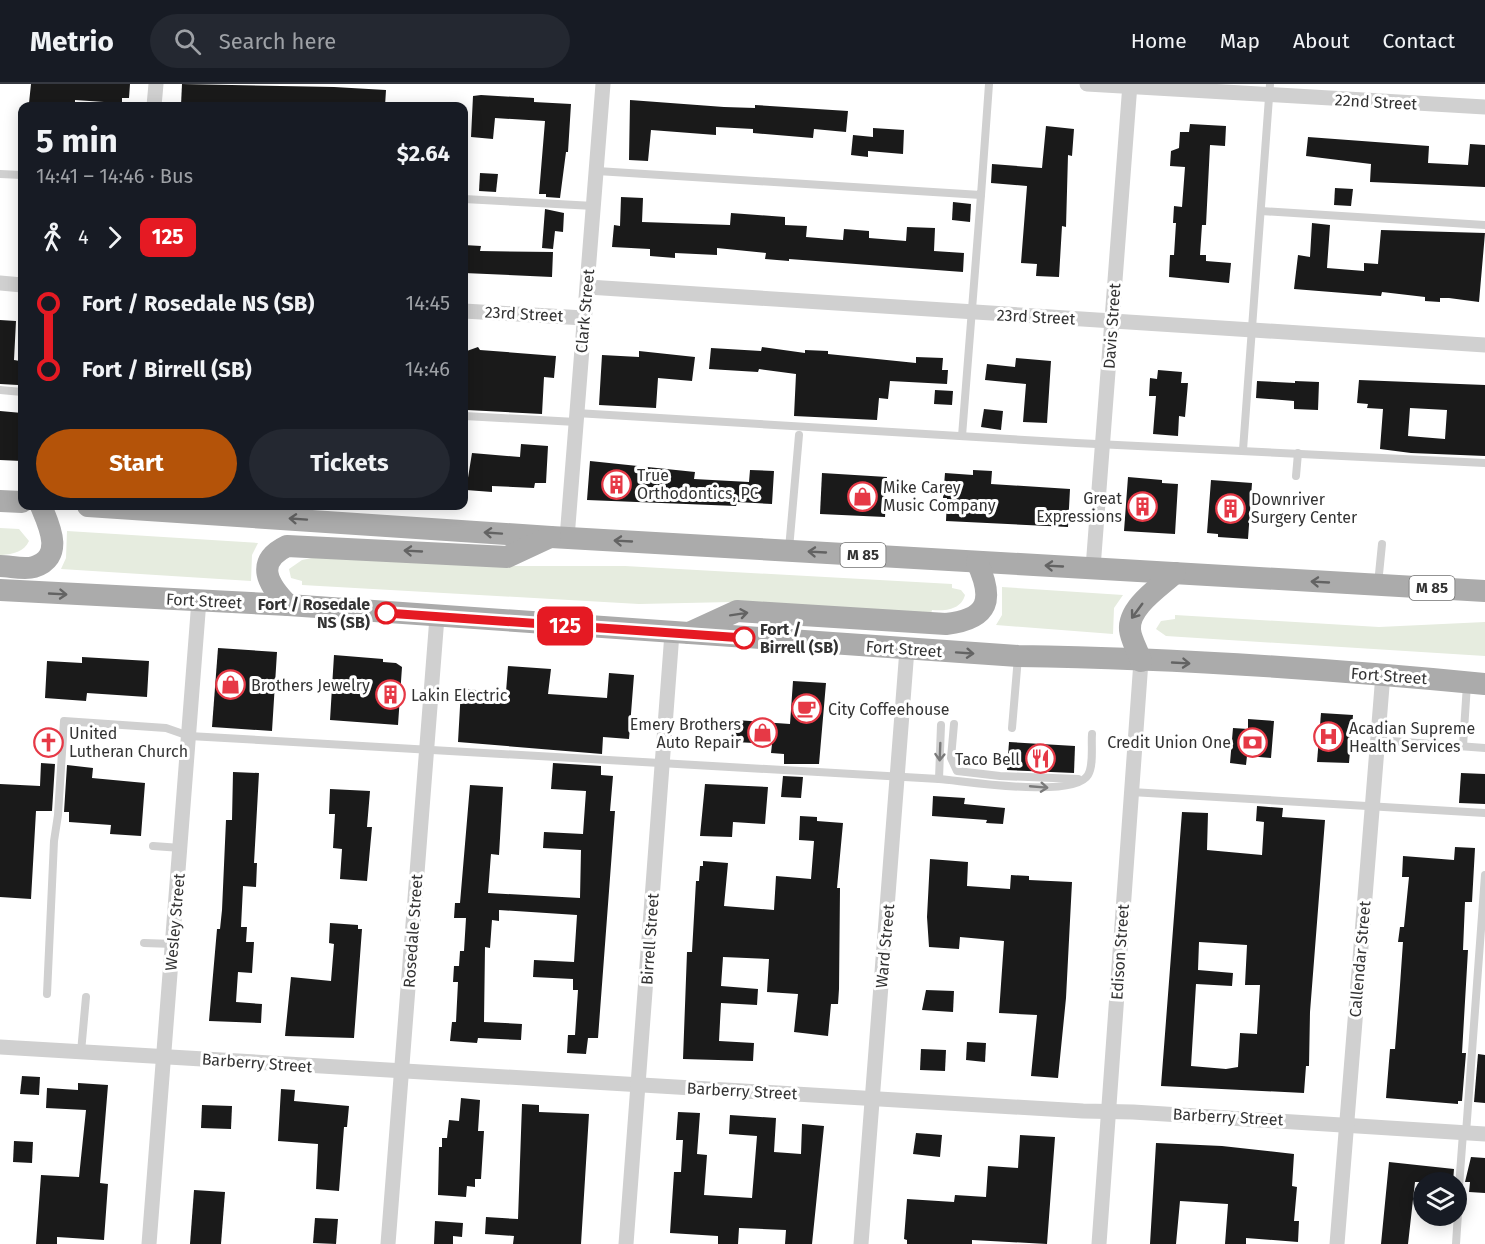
<!DOCTYPE html>
<meta charset="utf-8">
<style>
body{margin:0;font-family:"Fira Sans",sans-serif;background:#242831;color:#f1f3f6;height:100vh;display:flex;flex-direction:column;font-size:22px;white-space:nowrap}
*{box-sizing:border-box;margin:0}
p{font-size:20px;color:#9ea1a6}
.icon{flex:none;width:33px;height:33px;fill:none;stroke:currentColor;stroke-width:2;stroke-linecap:round;stroke-linejoin:round}
.map{position:relative;flex:1;overflow:hidden}
.side{position:absolute;left:18px;top:18px;width:450px;height:408px;display:flex;flex-direction:column;background:#171b24;border-radius:12px;box-shadow:0 3px 15px #0003}
.side>*{flex:none}
.badge{padding:0 12px;border-radius:9px;font-size:21px;line-height:39px}
.tools{position:absolute;left:1413px;top:1088px;display:grid;gap:12px}
.tools a{display:grid;place-items:center;width:54px;height:54px;border-radius:50%;background:#171b24;box-shadow:0 3px 15px #0003;font-size:30px}
.map>.badge{position:absolute;translate:-50% -50%;box-shadow:0 0 0 3px #fff}
.legs{display:flex;align-items:center;gap:9px;height:66px;padding:0 18px;font-size:20px}
.legs p{margin-inline-start:auto}
.summary{display:flex;align-items:center;justify-content:space-between;height:102px;padding:0 18px}
h1{font-size:33px;font-weight:700;line-height:45px}
.primary-button{display:flex;gap:12px;margin-top:auto;padding:12px 18px}
.primary-button a{flex:1;height:69px;border-radius:36px;background:#b45309;color:#fff;font-size:24px;font-weight:700;line-height:69px;text-align:center}
.primary-button a+a{background:#242831;color:#f1f3f6}
ul{padding:0 18px;list-style:none}
li{display:flex;align-items:center;gap:21px;height:66px;font-size:22px}
li i{display:grid;place-items:center;width:9px;height:100%;margin:0 8px;background:currentColor}
li i::after{content:'';width:15px;height:15px;margin:-8px;border:4px solid;border-radius:50%;background:#171b24}
li p{margin-inline-start:auto}
li:first-child i{background:linear-gradient(#0000 50%,currentColor 0)}
li:last-child i{background:linear-gradient(currentColor 50%,#0000 0)}
header{display:flex;align-items:center;gap:36px;box-sizing:border-box;height:84px;padding:0 30px;background:#171b24;border-bottom:2px solid #363941}
header strong{font-size:28px}
nav{display:flex;gap:33px;margin-inline-start:auto;font-size:21px}
.search{width:420px;height:54px;background:#242831;display:flex;align-items:center;gap:15px;box-sizing:border-box;padding:0 21px;border-radius:33px;color:#9ea1a6;font-size:22px}
.map>svg:first-child{display:block}
.green{fill:#e6ecdf}
.building{fill:#1a1a1a;fill-rule:evenodd}
.lines{fill:none;stroke-linecap:round;stroke-linejoin:round}
.lane{stroke:#d0d0d0;stroke-width:8}
.street{stroke:#d0d0d0;stroke-width:15}
.primary{stroke:#ababab;stroke-width:22}
.oneway{stroke:#636363}
.oneway2{stroke:#7a7a7a}
.line-1-casing{stroke:#fff;stroke-width:14}
.line-1{stroke:#e51a23;stroke-width:9}
.stop-1-dot{fill:#fff;stroke:#e51a23;stroke-width:3}
.labels{text-anchor:middle;dominant-baseline:central;stroke-width:6;stroke-linejoin:round;paint-order:stroke}
.shield{fill:#fff;stroke:#707070;stroke-width:1.5}
.shield-label{font-size:15px;font-weight:bold;fill:#333}
.street-label{font-size:16px;fill:#333;stroke:#fff}
.poi-label{font-size:16px;fill:#333;stroke:#fff;text-anchor:start}
.stop-label{font-size:16px;font-weight:bold;fill:#333;stroke:#fff;text-anchor:end}
</style>
<header>
<strong>Metrio</strong>
<div class="search"><svg class="icon" aria-label="search" viewBox="0 0 24 24"><circle cx="10" cy="10" r="6"/><path d="M15 15l6 6"/></svg>Search here</div>
<nav><a>Home</a><a>Map</a><a>About</a><a>Contact</a></nav>
</header>
<div class="map">
<svg width="1485" height="1160" viewBox="0 0 1485 1160">
<rect width="100%" height="100%" fill="#fff"/>
<g class="green">
<path d="M0 444 19 445 29 457C24 468 13 470 2 471L0 476Z"/>
<polygon points="67,447 258,459 252,471 251,497 61,485 66,474"/>
<path d="M313 470 515 482H625L952 500V504L961 506 965 511C961 526 945 527 932 526L931 530 732 518 639 520 302 501V497L291 494 289 485 302 476 312 474Z"/>
<polygon points="1002,503 1123,511 1114,524 1113,550 996,541 1002,531"/>
<polygon points="1175,531 1379,543 1485,538 1485,572 1166,552 1156,545 1161,537 1175,535"/>
</g>
<g class="building">
<polygon points="31,0 130,0 129,14 122,14 122,22 104,22 104,18 75,16 75,22 29,19"/>
<polygon points="182,0 334,3 386,6 385,22 201,22 181,21"/>
<polygon points="481,11 534,14 534,18 571,20 568,68 566,68 560,114 546,113 546,110 539,110 545,37 495,34 493,55 471,53 473,12"/>
<polygon points="630,16 724,23 755,24 755,21 848,27 846,48 814,45 813,54 753,49 753,45 716,43 716,51 651,46 648,77 629,76"/>
<polygon points="1190,40 1226,42 1225,62 1210,61 1206,141 1202,141 1200,171 1206,171 1206,177 1231,179 1229,199 1169,193 1170,171 1174,171 1176,139 1173,139 1174,122 1182,123 1185,83 1170,82 1171,67 1179,64 1180,48 1189,48"/>
<polygon points="1046,42 1074,45 1072,72 1068,71 1066,143 1062,142 1059,193 1036,192 1037,180 1021,179 1027,102 991,99 992,80 1042,84"/>
<polygon points="873,44 904,46 903,70 868,67 868,73 851,71 853,51 873,53"/>
<polygon points="1308,53 1429,62 1428,79 1468,81 1470,60 1485,61 1485,103 1370,98 1371,80 1306,72"/>
<polygon points="480,89 498,90 496,108 479,107"/>
<polygon points="1335,104 1353,105 1351,122 1334,121"/>
<polygon points="621,113 643,114 642,138 730,141 731,129 785,133 785,141 807,142 806,153 843,156 844,145 869,147 869,154 906,157 907,143 935,144 934,167 964,169 963,188 789,175 789,177 765,175 766,169 717,164 717,171 675,169 675,174 650,172 650,165 612,163 614,141 620,142"/>
<polygon points="953,118 971,120 970,138 952,136"/>
<polygon points="545,125 564,129 563,148 555,147 553,165 542,164"/>
<polygon points="1312,139 1330,141 1327,184 1364,187 1364,179 1378,180 1381,146 1485,149 1479,218 1449,214 1440,214 1440,218 1425,217 1425,213 1382,208 1381,212 1294,205 1298,171 1310,173"/>
<polygon points="464,161 481,162 480,167 553,168 552,193 464,189"/>
<polygon points="0,236 16,237 14,276 20,277 18,301 0,300"/>
<polygon points="478,263 480,266 556,272 554,294 544,293 542,330 467,326 468,293 464,293 464,268"/>
<polygon points="762,263 805,269 805,266 828,267 828,270 916,279 916,273 943,274 942,286 948,286 947,300 890,297 888,315 879,314 877,336 794,332 796,290 759,285 758,288 709,285 711,264 761,267"/>
<polygon points="639,267 695,273 692,297 658,294 656,324 599,321 602,271 639,273"/>
<polygon points="1016,274 1051,277 1047,339 1023,338 1026,300 985,296 987,280 1015,283"/>
<polygon points="1158,286 1182,288 1181,299 1188,299 1185,333 1179,332 1178,352 1153,350 1156,312 1149,312 1150,294 1157,295"/>
<path d="M1359 296 1485 301V372L1411 369 1380 365 1383 325 1367 324 1368 320 1357 319ZM1410 324 1447 326 1445 355 1408 352Z"/>
<polygon points="1257,297 1295,299 1295,297 1319,298 1318,326 1294,325 1294,317 1256,314"/>
<polygon points="935,306 953,307 952,321 934,320"/>
<polygon points="984,325 1003,327 1001,346 981,343"/>
<polygon points="0,327 22,329 22,377 0,376"/>
<polygon points="521,360 548,362 546,399 535,399 534,404 492,402 492,408 466,406 472,369 520,373"/>
<polygon points="590,377 695,388 694,395 749,398 750,386 774,387 772,420 737,418 736,422 587,416"/>
<polygon points="973,386 992,387 991,400 1070,405 1068,443 946,437 947,414 943,414 945,389 973,391"/>
<polygon points="822,389 887,393 885,433 820,430"/>
<polygon points="1128,393 1162,396 1162,399 1178,400 1175,450 1124,447"/>
<polygon points="1211,396 1252,399 1248,455 1218,453 1218,450 1207,449"/>
<polygon points="218,564 277,568 272,647 212,643"/>
<polygon points="334,571 383,575 383,578 396,579 402,583 398,641 330,636"/>
<polygon points="82,573 149,577 147,613 87,609 86,617 45,614 47,577 82,579"/>
<polygon points="508,582 551,585 548,610 607,614 609,589 634,591 629,655 603,653 602,670 458,658 461,605 506,608"/>
<polygon points="793,597 826,599 819,680 784,680 784,670 771,669 772,660 735,658 736,636 790,640"/>
<polygon points="1321,629 1353,631 1349,679 1317,678"/>
<polygon points="1248,635 1274,637 1271,674 1247,672 1246,681 1230,679 1233,644 1248,645"/>
<polygon points="1009,658 1075,662 1074,689 1007,686"/>
<polygon points="41,679 55,680 52,727 36,727 31,815 0,813 0,700 40,702"/>
<polygon points="553,679 601,682 601,691 613,692 610,727 615,727 598,954 588,954 586,970 567,969 568,951 575,951 578,906 573,906 573,895 533,893 534,876 574,878 577,831 499,826 499,837 492,836 490,864 485,863 484,938 522,940 521,956 478,954 477,959 450,957 452,938 456,938 458,898 453,898 454,882 459,882 460,867 464,867 466,834 454,834 455,819 460,819 470,701 503,703 499,771 491,770 488,809 580,814 581,766 543,764 544,748 583,750 586,707 551,705"/>
<polygon points="67,681 93,684 92,694 145,699 141,752 110,750 111,741 69,738 69,728 64,728"/>
<polygon points="233,688 259,689 254,779 257,779 256,803 243,802 241,843 247,843 246,858 254,858 252,889 238,888 236,918 262,920 261,939 209,937 217,845 220,845 222,826 226,736 232,736"/>
<polygon points="1461,689 1485,690 1485,720 1459,719"/>
<polygon points="783,692 803,693 801,714 781,713"/>
<polygon points="705,700 768,703 765,740 733,738 732,753 700,752"/>
<polygon points="330,705 370,707 367,743 372,743 367,797 340,795 342,765 333,764 335,730 329,730"/>
<polygon points="933,712 965,714 964,720 1005,724 1003,740 986,739 987,736 932,732"/>
<path d="M1257 722 1283 724 1282 733 1325 736 1310 928 1309 982H1306L1304 1009 1161 1002 1182 728 1208 729 1207 766 1262 771 1264 738 1256 737ZM1199 858 1247 861 1245 901H1260L1257 950 1240 949 1238 983 1226 985 1191 982 1196 900 1232 902 1233 889 1198 886Z"/>
<polygon points="800,732 817,733 817,737 843,739 837,804 840,804 839,905 838,920 831,920 828,952 794,948 798,910 767,908 769,875 723,873 721,902 758,905 757,921 721,919 719,957 754,959 753,977 683,975 687,868 692,868 696,797 699,797 700,782 703,782 703,777 728,779 724,822 774,826 776,792 811,795 814,757 799,756"/>
<polygon points="1455,763 1475,764 1472,818 1465,818 1463,866 1468,866 1462,969 1466,969 1462,1017 1458,1017 1458,1020 1386,1014 1390,965 1395,965 1400,901 1403,858 1398,858 1400,843 1404,843 1409,793 1402,793 1403,772 1454,776"/>
<polygon points="930,775 968,778 967,802 1010,805 1011,791 1029,792 1029,796 1072,798 1066,914 1058,994 1031,992 1037,931 999,929 1004,857 960,853 959,865 929,863 927,833"/>
<polygon points="330,839 358,841 358,845 362,845 354,954 285,952 291,893 331,897 334,860 329,859"/>
<polygon points="926,906 954,907 953,928 922,926"/>
<polygon points="967,958 986,959 985,978 966,976"/>
<polygon points="921,965 946,966 945,987 920,986"/>
<polygon points="1478,970 1485,971 1485,1019 1474,1018"/>
<polygon points="22,992 40,993 39,1011 20,1010"/>
<polygon points="78,999 108,1001 100,1099 108,1100 104,1156 57,1153 57,1160 36,1160 41,1091 79,1093 86,1026 46,1024 47,1004 78,1006"/>
<polygon points="281,1005 295,1006 294,1017 349,1022 347,1043 344,1043 339,1107 316,1105 318,1060 278,1057"/>
<polygon points="461,1014 480,1016 478,1047 484,1047 481,1095 475,1095 475,1103 467,1102 466,1113 438,1111 439,1063 442,1063 442,1054 447,1054 449,1036 459,1037"/>
<polygon points="522,1020 539,1021 539,1028 589,1030 581,1160 513,1160 514,1152 485,1150 486,1133 518,1135"/>
<polygon points="202,1021 232,1022 231,1045 201,1044"/>
<polygon points="678,1028 700,1029 697,1070 707,1071 704,1111 752,1114 757,1052 729,1050 730,1031 776,1034 774,1068 801,1070 802,1040 824,1042 812,1160 785,1160 786,1146 739,1144 738,1160 718,1160 718,1152 670,1149 674,1088 681,1088 683,1056 676,1056"/>
<polygon points="916,1049 942,1051 940,1073 913,1070"/>
<polygon points="1020,1051 1055,1053 1047,1160 972,1156 972,1160 907,1160 907,1156 904,1155 907,1115 954,1118 955,1111 986,1113 988,1082 1018,1084"/>
<polygon points="14,1057 33,1058 32,1079 13,1078"/>
<polygon points="1156,1059 1222,1062 1294,1070 1292,1102 1297,1103 1294,1137 1299,1137 1298,1158 1246,1154 1246,1160 1225,1160 1228,1120 1180,1117 1176,1160 1150,1160"/>
<polygon points="1471,1073 1485,1074 1485,1109 1469,1108 1470,1098 1465,1098"/>
<polygon points="1389,1078 1454,1085 1453,1098 1415,1098 1408,1160 1381,1160"/>
<polygon points="194,1106 225,1108 221,1160 190,1160"/>
<polygon points="315,1134 338,1135 336,1160 313,1159"/>
<polygon points="435,1137 463,1139 462,1153 453,1152 453,1160 434,1160"/>
</g>
<g class="lines">
<g class="lane">
<polyline points="597,87 981,111 989,0"/>
<polyline points="0,90 22,91"/>
<polyline points="464,115 594,122"/>
<polyline points="1261,127 1485,141"/>
<polyline points="0,306 22,308"/>
<polyline points="576,329 1076,359 1485,379"/>
<polyline points="464,332 576,338"/>
<polyline points="962,352 981,111"/>
<polyline points="1243,366 1270,0"/>
<polyline points="1296,392 1298,369"/>
<polyline points="789,465 799,351"/>
<polyline points="1378,500 1382,460"/>
<polyline points="954,640 951,674 957,687 1000,692 1078,695"/>
<polyline points="1012,644 1018,573"/>
<polyline points="1378,656 1485,664"/>
<polyline points="1463,662 1467,600"/>
<polyline points="939,695 941,641"/>
<polyline points="1131,708 1485,729"/>
<polyline points="153,762 181,764"/>
<polyline points="144,859 173,860"/>
<path d="M47 910 54 757 58 731 64 637 166 644 189 652 939 695C966 697 1074 715 1088 691 1094 681 1091 661 1092 650"/>
<polyline points="81,968 86,913"/>
<polyline points="1466,1049 1485,791"/>
<polyline points="1459,1103 1463,1049"/>
<polyline points="1456,1160 1458,1129"/>
</g>
<g class="street">
<polyline points="1087,0 1485,23"/>
<polyline points="154,22 156,0"/>
<polyline points="0,199 22,201"/>
<polyline points="588,203 1485,261"/>
<polyline points="464,227 584,234"/>
<polyline points="567,454 603,0"/>
<polyline points="1093,484 1130,0"/>
<polyline points="0,963 1083,1027 1133,1028 1485,1050"/>
<polyline points="149,1160 199,516"/>
<polyline points="388,1160 437,533"/>
<polyline points="626,1160 672,549"/>
<polyline points="861,1160 907,565"/>
<polyline points="1099,1160 1141,577"/>
<polyline points="1337,1160 1383,590"/>
</g>
<g class="primary">
<polyline points="0,417 22,418"/>
<polyline points="88,422 551,453 1485,507"/>
<path d="M0 482C10 482 24 486 34 483 65 473 49 441 41 422"/>
<path d="M0 506 288 521 1018 572C1174 574 1330 585 1485 600"/>
<path d="M288 521C268 501 254 478 287 462L507 473 550 453"/>
<path d="M689 549 737 527 946 540C990 535 994 515 977 478"/>
<path d="M1141 577C1138 567 1131 556 1130 546 1128 523 1160 503 1175 489"/>
</g>
</g>
<defs><path id="oneway-shaft" d="M-6 0H5M1.5-3L5.5 0L1.5 3" fill="none" stroke-width="1.6" stroke-linecap="round" stroke-linejoin="round" transform="scale(1.5)"/></defs>
<g class="oneway">
<use href="#oneway-shaft" transform="translate(298 435) rotate(-176)"/>
<use href="#oneway-shaft" transform="translate(493 449) rotate(-176)"/>
<use href="#oneway-shaft" transform="translate(623 457) rotate(-177)"/>
<use href="#oneway-shaft" transform="translate(413 467) rotate(-177)"/>
<use href="#oneway-shaft" transform="translate(817 468) rotate(-177)"/>
<use href="#oneway-shaft" transform="translate(1054 482) rotate(-177)"/>
<use href="#oneway-shaft" transform="translate(1320 498) rotate(-177)"/>
<use href="#oneway-shaft" transform="translate(58 510) rotate(3)"/>
<use href="#oneway-shaft" transform="translate(1137 527) rotate(126)"/>
<use href="#oneway-shaft" transform="translate(739 530) rotate(-9)"/>
<use href="#oneway-shaft" transform="translate(965 569) rotate(4)"/>
<use href="#oneway-shaft" transform="translate(1181 579) rotate(3)"/>
</g>
<g class="oneway2">
<use href="#oneway-shaft" transform="translate(940 668) rotate(92)"/>
<use href="#oneway-shaft" transform="translate(1039 703) rotate(5)"/>
</g>
<g class="lines">
<defs>
<polyline id="line-1" points="386,529 744,554"/>
</defs>
<use href="#line-1" class="line-1-casing"/>
<use href="#line-1" class="line-1"/>
</g>
<defs>
<symbol id="building-ring" viewBox="-11 -11 22 22"><circle r="9.5" fill="#fff" stroke="#e63946" stroke-width="1.5"/><path d="M-4-6H4V6H1V3H-1V6H-4ZM-2.5-4.3h1.7v1.8h-1.7ZM.8-4.3h1.7v1.8H.8ZM-2.5-1h1.7V.8h-1.7ZM.8-1h1.7V.8H.8Z" fill="#e63946"/></symbol>
<symbol id="shop-ring" viewBox="-11 -11 22 22"><circle r="9.5" fill="#fff" stroke="#e63946" stroke-width="1.5"/><path d="M-5-2.5h2.3a2.7 3.5 0 0 1 5.4 0H5L5.5 6h-11ZM-1.5-2.5h3a1.5 2.3 0 0 0-3 0Z" fill="#e63946"/></symbol>
<symbol id="cafe-ring" viewBox="-11 -11 22 22"><circle r="9.5" fill="#fff" stroke="#e63946" stroke-width="1.5"/><path d="M-5.5-4.5H6V0H3Q3 3.5 0 3.5H-2.5Q-5.5 3.5-5.5 0ZM3-3.2v2h1.7v-2ZM-6 4.5H4V6H-6Z" fill="#e63946"/></symbol>
<symbol id="hospital-ring" viewBox="-11 -11 22 22"><circle r="9.5" fill="#fff" stroke="#e63946" stroke-width="1.5"/><path d="M-5-5h3v3.5h4V-5h3V5h-3V1.5h-4V5h-3Z" fill="#e63946"/></symbol>
<symbol id="church-ring" viewBox="-11 -11 22 22"><circle r="9.5" fill="#fff" stroke="#e63946" stroke-width="1.5"/><path d="M-1.2-6h2.4v3.5h3.3v2.4h-3.3V6h-2.4V-.1h-3.3v-2.4h3.3Z" fill="#e63946"/></symbol>
<symbol id="bank-ring" viewBox="-11 -11 22 22"><circle r="9.5" fill="#fff" stroke="#e63946" stroke-width="1.5"/><path d="M-6-4H6V4H-6ZM0-2.3a2.3 2.3 0 1 0 0 4.6a2.3 2.3 0 1 0 0-4.6Z" fill="#e63946"/></symbol>
<symbol id="restaurant-ring" viewBox="-11 -11 22 22"><circle r="9.5" fill="#fff" stroke="#e63946" stroke-width="1.5"/><path d="M-5-6h1v4h1v-4h1v4h1v-4h1v5L-1.5 .5V6h-2V.5L-5-1ZM5-6V6H3V1.5H1.5Q1.5-4 5-6Z" fill="#e63946"/></symbol>
</defs>
<g fill-rule="evenodd">
<use href="#building-ring" x="600" y="384" width="33" height="33"/>
<use href="#shop-ring" x="846" y="396" width="33" height="33"/>
<use href="#building-ring" x="1126" y="406" width="33" height="33"/>
<use href="#building-ring" x="1214" y="408" width="33" height="33"/>
<use href="#shop-ring" x="214" y="584" width="33" height="33"/>
<use href="#building-ring" x="374" y="594" width="33" height="33"/>
<use href="#cafe-ring" x="790" y="608" width="33" height="33"/>
<use href="#shop-ring" x="746" y="632" width="33" height="33"/>
<use href="#hospital-ring" x="1312" y="636" width="33" height="33"/>
<use href="#church-ring" x="32" y="642" width="33" height="33"/>
<use href="#bank-ring" x="1236" y="642" width="33" height="33"/>
<use href="#restaurant-ring" x="1024" y="658" width="33" height="33"/>
</g>
<g class="stop-1-dot">
<circle cx="386" cy="529" r="10"/>
<circle cx="744" cy="554" r="10"/>
</g>
<g class="labels">
<g class="shield">
<rect x="840.5" y="459" width="45" height="24" rx="4.5"/>
<rect x="1409.5" y="492" width="45" height="24" rx="4.5"/>
</g>
<g class="shield-label">
<text x="863" y="471">M 85</text>
<text x="1432" y="504">M 85</text>
</g>
<g class="street-label">
<text transform="translate(1376 18) rotate(3)">22nd Street</text>
<text transform="translate(585 227) rotate(-85)">Clark Street</text>
<text transform="translate(524 230) rotate(3)">23rd Street</text>
<text transform="translate(1036 233) rotate(3)">23rd Street</text>
<text transform="translate(1112 242) rotate(-86)">Davis Street</text>
<text transform="translate(204 517) rotate(3)">Fort Street</text>
<text transform="translate(904 565) rotate(4)">Fort Street</text>
<text transform="translate(1389 592) rotate(4)">Fort Street</text>
<text transform="translate(175 838) rotate(-85)">Wesley Street</text>
<text transform="translate(413 847) rotate(-86)">Rosedale Street</text>
<text transform="translate(650 855) rotate(-86)">Birrell Street</text>
<text transform="translate(885 862) rotate(-85)">Ward Street</text>
<text transform="translate(1120 868) rotate(-86)">Edison Street</text>
<text transform="translate(1360 875) rotate(-85)">Callendar Street</text>
<text transform="translate(257 979) rotate(4)">Barberry Street</text>
<text transform="translate(742 1007) rotate(3)">Barberry Street</text>
<text transform="translate(1228 1033) rotate(3)">Barberry Street</text>
</g>
<g class="poi-label">
<text x="637" y="391">True<tspan x="637" dy="18">Orthodontics, PC</tspan></text>
<text x="883" y="403">Mike Carey<tspan x="883" dy="18">Music Company</tspan></text>
<text x="1122" y="414" text-anchor="end">Great<tspan x="1122" dy="18">Expressions</tspan></text>
<text x="1251" y="415">Downriver<tspan x="1251" dy="18">Surgery Center</tspan></text>
<text x="251" y="601">Brothers Jewelry</text>
<text x="411" y="611">Lakin Electric</text>
<text x="828" y="625">City Coffeehouse</text>
<text x="741" y="640" text-anchor="end">Emery Brothers<tspan x="741" dy="18">Auto Repair</tspan></text>
<text x="1349" y="644">Acadian Supreme<tspan x="1349" dy="18">Health Services</tspan></text>
<text x="69" y="649">United<tspan x="69" dy="18">Lutheran Church</tspan></text>
<text x="1231" y="658" text-anchor="end">Credit Union One</text>
<text x="1020" y="675" text-anchor="end">Taco Bell</text>
</g>
<g class="stop-label">
<text x="370" y="520">Fort / Rosedale<tspan x="370" dy="18">NS (SB)</tspan></text>
<text x="760" y="545" text-anchor="start">Fort /<tspan x="760" dy="18">Birrell (SB)</tspan></text>
</g>
</g>
</svg>
<div class="tools">
<a><svg class="icon" aria-label="layers" viewBox="0 0 24 24"><path d="M12 4l9 5-9 5-9-5zM3 14l9 5 9-5"/></svg></a>
</div>
<b class="badge" style="left:565px;top:542px;background:#e51a23;color:#fff">125</b>
<section class="side">
<div class="summary"><div><h1>5 min</h1><p>14:41 – 14:46 · Bus</p></div><b>$2.64</b></div>
<div class="legs"><svg class="icon" aria-label="walk" viewBox="0 0 24 24"><circle cx="13" cy="4" r="2"/><path d="M13 8l-2 6 4 7M11 14l-3 7M7 12l3-4h3l4 4"/></svg>4<svg class="icon" aria-label="forward" viewBox="0 0 24 24"><path d="M9 5l7 7-7 7"/></svg><b class="badge" style="background:#e51a23;color:#fff">125</b></div>
<ul>
<li><i style="color:#e51a23"></i><b>Fort / Rosedale NS (SB)</b><p>14:45</p></li>
<li><i style="color:#e51a23"></i><b>Fort / Birrell (SB)</b><p>14:46</p></li>
</ul>
<div class="primary-button"><a>Start</a><a>Tickets</a></div>
</section>
</div>
